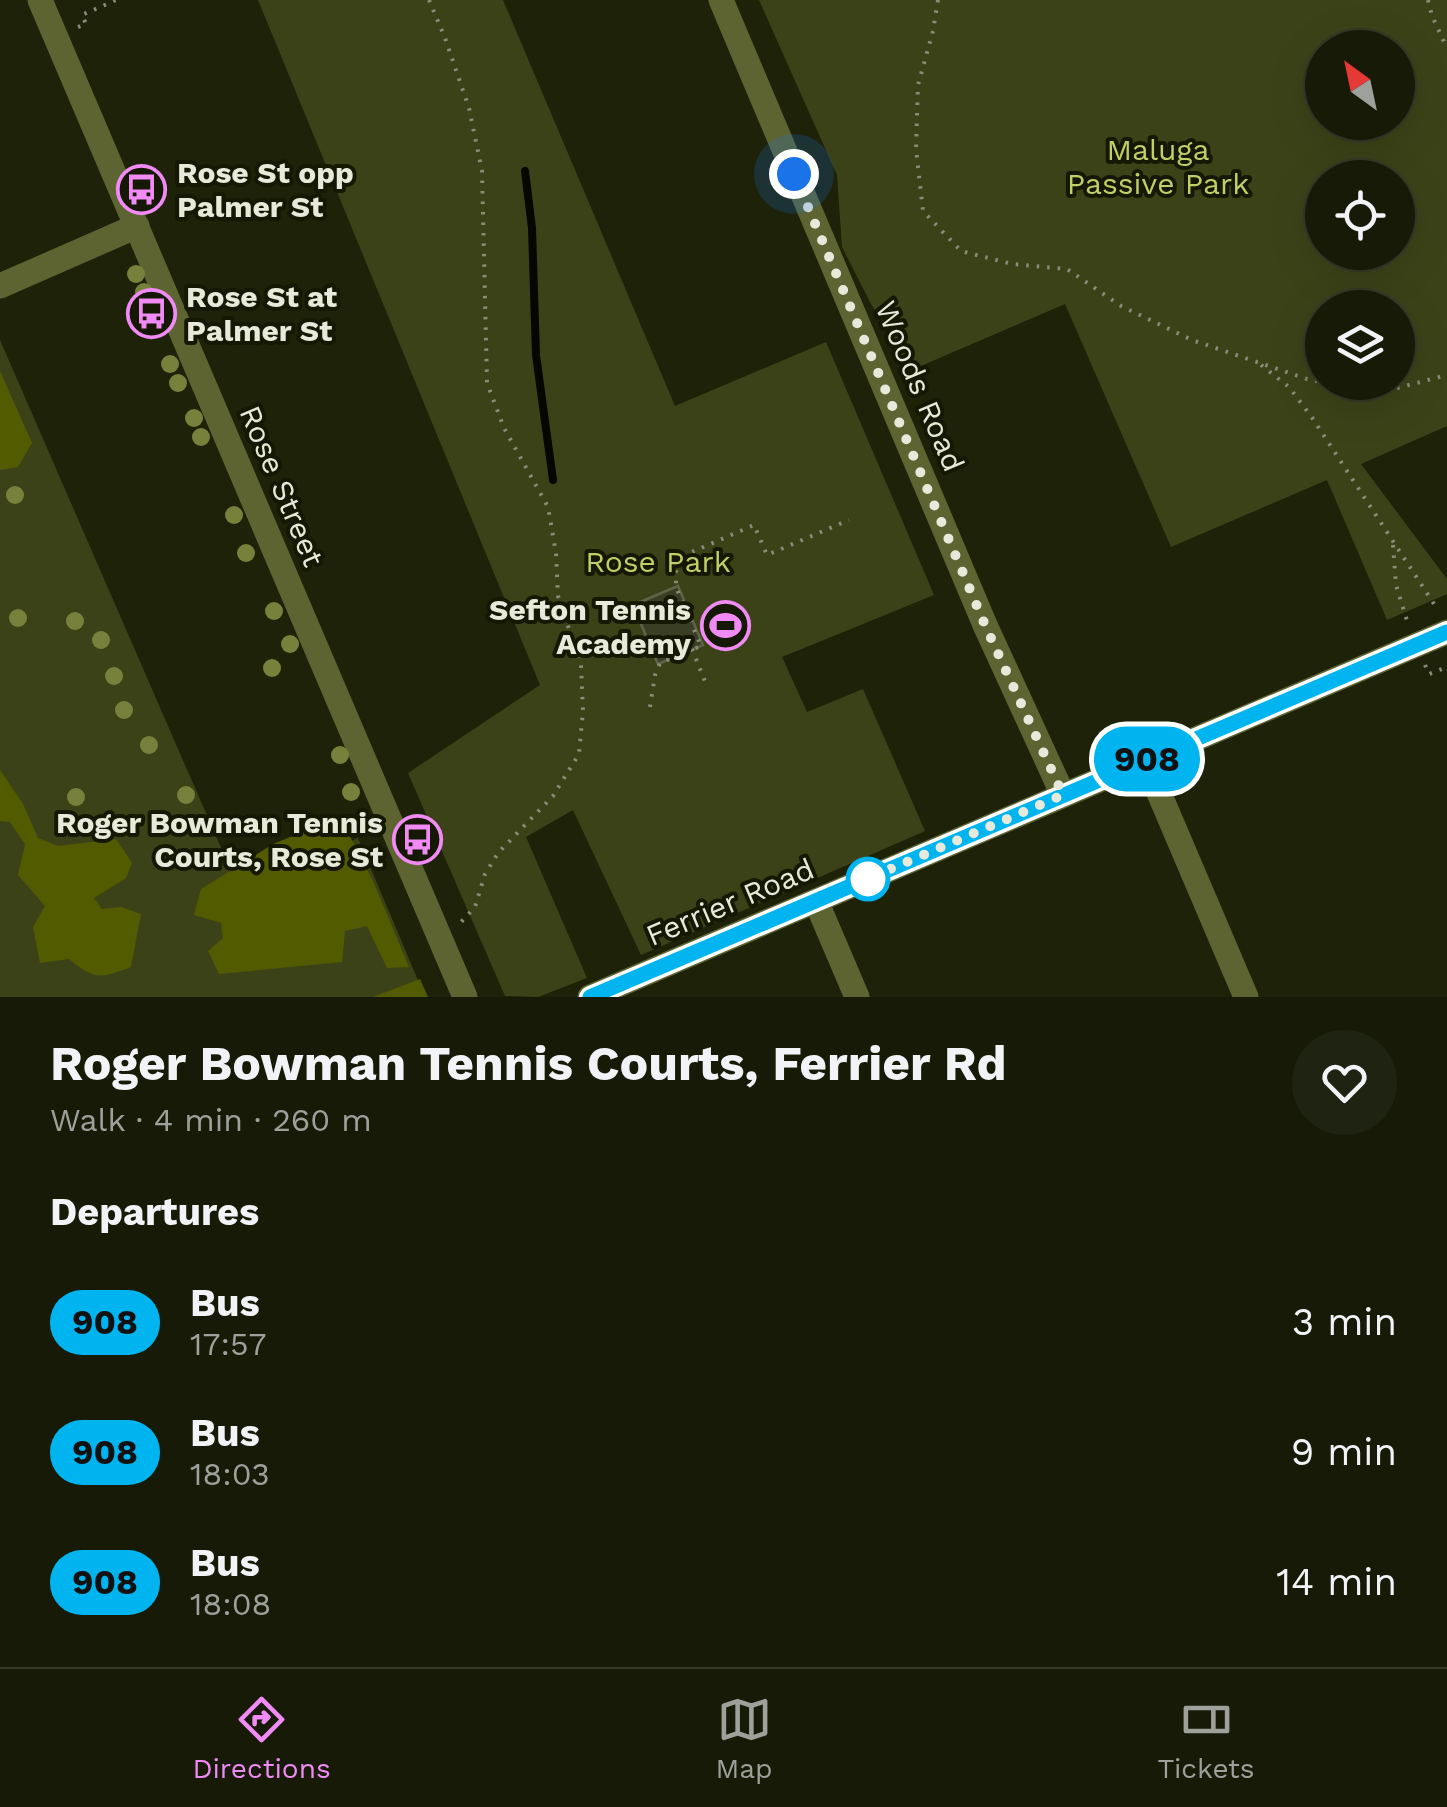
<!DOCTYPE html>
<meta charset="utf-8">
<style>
body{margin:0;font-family:"Work Sans",sans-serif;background:#1f2311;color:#f1f3f6;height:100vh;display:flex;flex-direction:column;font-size:38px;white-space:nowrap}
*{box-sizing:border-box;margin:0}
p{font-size:32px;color:#9ea19b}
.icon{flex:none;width:55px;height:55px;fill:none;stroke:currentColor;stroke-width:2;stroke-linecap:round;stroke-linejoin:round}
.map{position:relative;height:997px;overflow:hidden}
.details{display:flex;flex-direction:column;background:#161a07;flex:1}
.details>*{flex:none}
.badge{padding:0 20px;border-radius:32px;font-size:35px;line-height:65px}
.needle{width:65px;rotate:327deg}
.buttons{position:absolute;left:1305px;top:30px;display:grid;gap:20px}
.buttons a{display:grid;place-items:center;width:110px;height:110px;border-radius:50%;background:#161a07;box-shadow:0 10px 40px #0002,0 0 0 2px #353828;font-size:50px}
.you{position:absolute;width:50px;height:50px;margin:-25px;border:8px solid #fff;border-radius:50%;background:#1a73e8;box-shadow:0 0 0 15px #1a73e833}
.map>.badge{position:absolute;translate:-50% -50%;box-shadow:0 0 0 5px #fff}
h2{padding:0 50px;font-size:38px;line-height:90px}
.round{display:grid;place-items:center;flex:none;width:105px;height:105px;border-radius:52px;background:#1f2311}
.headline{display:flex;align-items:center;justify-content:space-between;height:170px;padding:0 50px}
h1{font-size:48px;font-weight:700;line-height:75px}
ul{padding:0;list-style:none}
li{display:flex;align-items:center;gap:30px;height:130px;padding:0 50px}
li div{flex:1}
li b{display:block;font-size:38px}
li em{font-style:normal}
li .badge{min-width:110px;font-weight:700;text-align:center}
.tabs{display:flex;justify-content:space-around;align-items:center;height:140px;border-top:2px solid #353828;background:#161a07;font-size:28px;color:#9ea19b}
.tabs a{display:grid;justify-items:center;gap:5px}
.tabs .selected{color:#f08bf5}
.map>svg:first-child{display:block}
.green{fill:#3c4218;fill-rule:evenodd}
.forest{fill:#535b00}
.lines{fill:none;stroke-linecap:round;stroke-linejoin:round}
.stream{stroke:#060700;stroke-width:8}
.building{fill:#3a3e25;stroke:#5f6449;stroke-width:2.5}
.path{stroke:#888c78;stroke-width:4;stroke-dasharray:2.5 8;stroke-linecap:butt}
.minor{stroke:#5d6432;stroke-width:25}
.tree{fill:#78813c}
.line-casing{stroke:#fff;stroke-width:22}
.line{stroke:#00b5ef;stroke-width:15}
.walk{stroke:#e7eadb;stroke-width:10;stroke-dasharray:0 18}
.stop-dot{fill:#fff;stroke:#00b5ef;stroke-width:5}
.labels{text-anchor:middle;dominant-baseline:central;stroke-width:8;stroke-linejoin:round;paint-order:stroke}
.park-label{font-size:30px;fill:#c1cf65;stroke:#151802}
.poi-label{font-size:30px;font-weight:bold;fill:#e7eadb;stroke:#151802;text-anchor:start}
.street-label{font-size:30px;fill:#e7eadb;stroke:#151802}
</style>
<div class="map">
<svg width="1447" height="997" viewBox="0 0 1447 997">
<rect width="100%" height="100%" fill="#1e2209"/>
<g class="green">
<polygon points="258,0 503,0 675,406 826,342 934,595 782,657 807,712 863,689 925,831 641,955 573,810 526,837 587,978 538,997 505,996 408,773 540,685"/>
<path d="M759 0H1447V426L1361 464 1447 579V594L1387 620 1327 480 1171 547 1065 304 916 368 897 353 888 331 871 304 842 247 837 175ZM1322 48H1398V122H1322ZM1322 178H1398V252H1322ZM1322 308H1398V382H1322Z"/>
<polygon points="0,340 239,889 358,838 425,997 0,997"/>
</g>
<g class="forest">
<polygon points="0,371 32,443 18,467 0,470"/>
<path d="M0 770 23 804 38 838 58 846 116 839 132 863 126 878 94 898 102 909 121 907 141 914 131 967C99 979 95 980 69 959L40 963 33 927 45 906 18 875 25 844 10 822 0 821Z"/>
<polygon points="340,817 374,883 409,967 387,968 367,926 345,931 342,962 219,974 208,951 223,938 221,923 194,915 201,889 273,844"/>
<polygon points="420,979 428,997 373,997"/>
</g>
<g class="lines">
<polyline class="stream" points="525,171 532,228 536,355 553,480"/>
</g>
<polygon class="building" points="678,586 703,645 658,664 633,605"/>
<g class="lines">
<g class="path">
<polyline points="429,0 445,38 469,108 482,171 487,383 504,428 548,507 556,553 558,596 581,665 583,711 579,754 553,796 498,853 485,874 475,907 461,922"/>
<polyline points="938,0 933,31 918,85 916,149 923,211 961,251 1012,264 1067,269 1121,306 1192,340 1307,379 1322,382"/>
<polyline points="1428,0 1432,16 1447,48"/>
<polyline points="78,27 86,24 82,15 116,0"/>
<polyline points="1261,365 1289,387 1313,419 1438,610"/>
<polyline points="1324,383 1344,387 1397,388 1447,375"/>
<polyline points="1393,545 1396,585 1408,624"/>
<polyline points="692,649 706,684"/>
<polyline points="1425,665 1429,674 1447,667"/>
<polyline points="650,707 655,675 660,663 701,646 676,587 676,559 754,525 767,555 849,520"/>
</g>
<g class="minor">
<polyline points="40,0 465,997"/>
<polyline points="721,0 985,625 1063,795"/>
<polyline points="0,286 137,226"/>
<polyline points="1145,760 1246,997"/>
<polyline points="816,901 857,997"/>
<polyline points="590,997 1447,632"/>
</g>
</g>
<g class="tree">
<circle cx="136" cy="274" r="9"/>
<circle cx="144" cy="292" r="9"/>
<circle cx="170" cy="364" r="9"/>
<circle cx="178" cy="383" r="9"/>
<circle cx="194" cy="418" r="9"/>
<circle cx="201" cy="437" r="9"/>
<circle cx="15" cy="495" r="9"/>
<circle cx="234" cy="515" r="9"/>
<circle cx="246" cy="553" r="9"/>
<circle cx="274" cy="611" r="9"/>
<circle cx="18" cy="618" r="9"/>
<circle cx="75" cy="621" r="9"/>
<circle cx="101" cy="640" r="9"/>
<circle cx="290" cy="644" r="9"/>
<circle cx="272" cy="668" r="9"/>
<circle cx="114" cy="676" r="9"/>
<circle cx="124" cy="710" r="9"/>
<circle cx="149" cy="745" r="9"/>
<circle cx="340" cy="755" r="9"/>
<circle cx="351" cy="792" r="9"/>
<circle cx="186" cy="795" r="9"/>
<circle cx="76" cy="797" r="9"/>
</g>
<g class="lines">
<defs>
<polyline id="line" points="590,997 1447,632"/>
</defs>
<use href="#line" class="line-casing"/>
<use href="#line" class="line"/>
<polyline class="walk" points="794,174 985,625 1063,795 851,886 868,879"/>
</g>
<defs>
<symbol id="bus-ring" viewBox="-11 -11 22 22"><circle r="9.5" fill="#151802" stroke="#f08bf5" stroke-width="1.5"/><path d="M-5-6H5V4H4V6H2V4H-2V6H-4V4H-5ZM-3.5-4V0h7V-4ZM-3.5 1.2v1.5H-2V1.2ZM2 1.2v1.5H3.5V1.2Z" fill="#f08bf5"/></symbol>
<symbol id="stadium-ring" viewBox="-11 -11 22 22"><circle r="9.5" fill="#151802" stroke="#f08bf5" stroke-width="1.5"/><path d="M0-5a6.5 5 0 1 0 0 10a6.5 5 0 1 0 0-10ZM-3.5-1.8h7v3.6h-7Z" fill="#f08bf5"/></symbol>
</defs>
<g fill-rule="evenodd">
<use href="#bus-ring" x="114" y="162" width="55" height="55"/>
<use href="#bus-ring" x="124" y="286" width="55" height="55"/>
<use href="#stadium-ring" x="698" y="598" width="55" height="55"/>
<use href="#bus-ring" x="390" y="812" width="55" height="55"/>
</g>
<circle class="stop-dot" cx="868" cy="879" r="20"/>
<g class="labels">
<g class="park-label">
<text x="1158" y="149">Maluga<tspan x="1158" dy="34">Passive Park</tspan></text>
<text x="658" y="561">Rose Park</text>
</g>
<g class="poi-label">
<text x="177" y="172">Rose St opp<tspan x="177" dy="34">Palmer St</tspan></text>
<text x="186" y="296">Rose St at<tspan x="186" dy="34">Palmer St</tspan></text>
<text x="691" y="609" text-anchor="end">Sefton Tennis<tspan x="691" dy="34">Academy</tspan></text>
<text x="383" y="822" text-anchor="end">Roger Bowman Tennis<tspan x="383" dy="34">Courts, Rose St</tspan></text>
</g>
<g class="street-label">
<text transform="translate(920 386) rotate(67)">Woods Road</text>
<text transform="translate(282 486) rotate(67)">Rose Street</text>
<text transform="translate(730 902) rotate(-23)">Ferrier Road</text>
</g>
</g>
</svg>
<div class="buttons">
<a><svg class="needle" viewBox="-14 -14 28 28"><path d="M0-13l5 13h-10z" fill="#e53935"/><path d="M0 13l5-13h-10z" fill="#9ea19b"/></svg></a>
<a><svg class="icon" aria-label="locate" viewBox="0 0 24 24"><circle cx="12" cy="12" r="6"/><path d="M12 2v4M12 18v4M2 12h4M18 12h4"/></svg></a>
<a><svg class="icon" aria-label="layers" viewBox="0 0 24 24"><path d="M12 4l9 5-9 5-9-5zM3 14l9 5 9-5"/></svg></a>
</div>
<div class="you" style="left:794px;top:174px"></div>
<b class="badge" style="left:1147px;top:759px;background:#00b5ef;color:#111">908</b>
</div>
<section class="details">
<div class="headline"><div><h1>Roger Bowman Tennis Courts, Ferrier Rd</h1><p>Walk · 4 min · 260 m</p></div><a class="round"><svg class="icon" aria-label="heart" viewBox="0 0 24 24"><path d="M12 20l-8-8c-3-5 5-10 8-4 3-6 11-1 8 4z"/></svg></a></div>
<h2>Departures</h2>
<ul>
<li><span class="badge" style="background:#00b5ef;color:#111">908</span><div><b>Bus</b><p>17:57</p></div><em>3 min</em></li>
<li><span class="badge" style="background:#00b5ef;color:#111">908</span><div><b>Bus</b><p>18:03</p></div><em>9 min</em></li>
<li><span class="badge" style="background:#00b5ef;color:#111">908</span><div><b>Bus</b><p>18:08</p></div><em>14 min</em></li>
</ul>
</section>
<nav class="tabs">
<a class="selected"><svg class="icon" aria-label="directions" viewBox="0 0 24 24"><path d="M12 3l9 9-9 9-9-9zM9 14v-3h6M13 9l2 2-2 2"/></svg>Directions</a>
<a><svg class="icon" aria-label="map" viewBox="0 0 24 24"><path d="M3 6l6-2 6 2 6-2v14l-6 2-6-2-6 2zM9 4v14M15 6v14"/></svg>Map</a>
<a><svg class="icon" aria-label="tickets" viewBox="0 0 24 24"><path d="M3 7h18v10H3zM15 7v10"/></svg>Tickets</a>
</nav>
